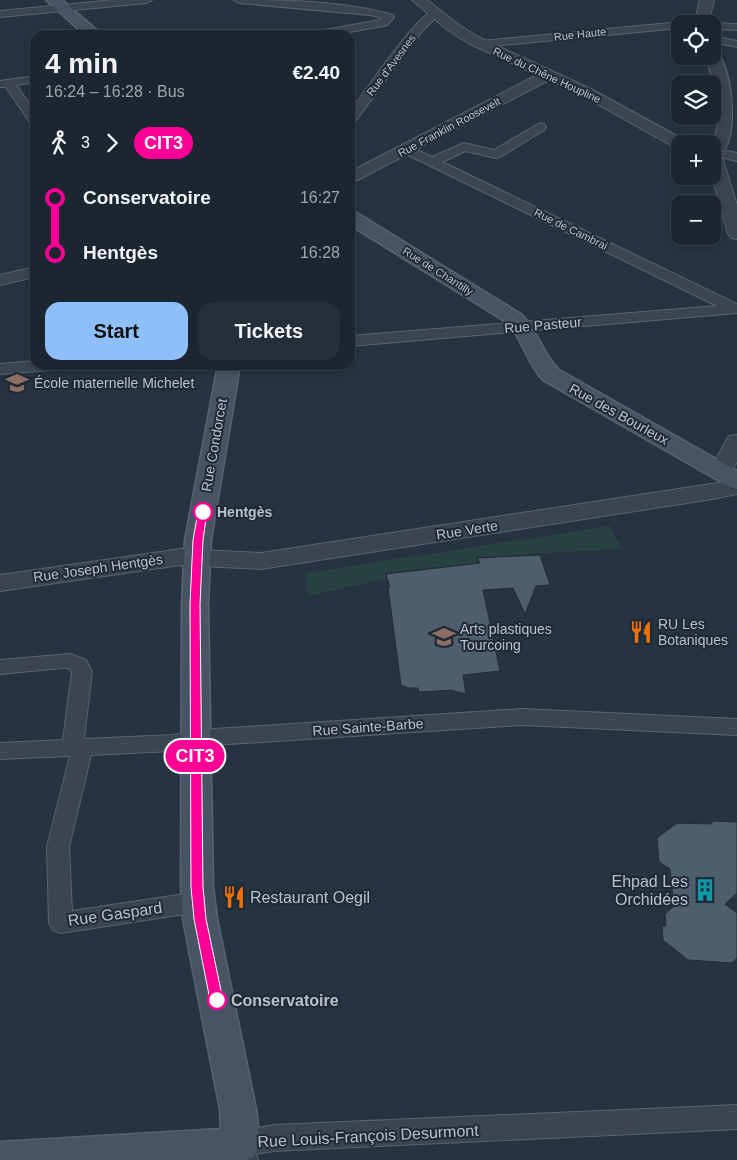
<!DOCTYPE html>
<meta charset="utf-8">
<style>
body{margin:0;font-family:Arial,sans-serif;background:#252e39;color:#f1f3f6;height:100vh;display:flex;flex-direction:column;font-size:19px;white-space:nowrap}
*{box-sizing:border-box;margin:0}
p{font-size:16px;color:#a0a5ab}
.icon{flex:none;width:28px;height:28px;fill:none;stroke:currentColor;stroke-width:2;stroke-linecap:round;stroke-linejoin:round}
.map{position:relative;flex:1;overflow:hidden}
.side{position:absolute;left:30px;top:30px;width:325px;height:340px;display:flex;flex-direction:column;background:#1c2631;border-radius:15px;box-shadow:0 2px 8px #0003,0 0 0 1px #3a434d}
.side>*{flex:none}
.badge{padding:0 10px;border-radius:16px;font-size:18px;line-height:32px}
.controls{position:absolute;left:671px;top:15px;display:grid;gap:10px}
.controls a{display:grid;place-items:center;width:50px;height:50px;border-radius:10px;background:#1c2631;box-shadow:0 2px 8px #0003,0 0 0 1px #3a434d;font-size:25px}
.map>.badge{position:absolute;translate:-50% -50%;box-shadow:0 0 0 2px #fff}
.legs{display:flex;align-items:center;gap:8px;height:55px;padding:0 15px;font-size:16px}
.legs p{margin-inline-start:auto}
.head{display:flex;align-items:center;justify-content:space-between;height:85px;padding:0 15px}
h1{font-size:28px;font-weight:800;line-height:38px}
.action{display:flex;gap:10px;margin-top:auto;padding:10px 15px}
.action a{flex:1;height:58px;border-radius:15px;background:#8ebff8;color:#111;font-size:20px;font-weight:800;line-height:58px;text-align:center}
.action a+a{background:#252e39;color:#f1f3f6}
ul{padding:0 15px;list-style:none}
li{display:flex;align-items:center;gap:18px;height:55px;font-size:19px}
li i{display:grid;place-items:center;width:8px;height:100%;margin:0 6px;background:currentColor}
li i::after{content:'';width:12px;height:12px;margin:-6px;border:4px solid;border-radius:50%;background:#1c2631}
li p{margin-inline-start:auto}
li:first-child i{background:linear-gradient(#0000 50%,currentColor 0)}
li:last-child i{background:linear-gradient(currentColor 50%,#0000 0)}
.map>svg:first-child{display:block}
.green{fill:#284142}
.building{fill:#4f5e6c;stroke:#212c38}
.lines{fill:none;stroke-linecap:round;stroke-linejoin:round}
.minor-casing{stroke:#58636e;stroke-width:2}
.tertiary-casing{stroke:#58636e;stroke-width:2}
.secondary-casing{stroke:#58636e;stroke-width:3}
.minor{fill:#3a4551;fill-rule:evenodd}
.tertiary{fill:#3a4551;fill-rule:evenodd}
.secondary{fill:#485463;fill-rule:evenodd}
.line-1{fill:#ff0096;stroke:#fff}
.stop-1-dot{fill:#fff;stroke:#ff0096;stroke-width:2.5}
.labels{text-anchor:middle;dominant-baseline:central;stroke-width:4;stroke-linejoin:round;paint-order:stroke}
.far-street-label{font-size:11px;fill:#b7c0cb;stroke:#1f2a36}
.street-label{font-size:14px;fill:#b7c0cb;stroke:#1f2a36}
.poi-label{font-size:14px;fill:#b7c0cb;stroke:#1f2a36;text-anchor:start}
.stop-label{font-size:14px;font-weight:bold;fill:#b7c0cb;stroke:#1f2a36;text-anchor:start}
.near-poi-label{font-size:16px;fill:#b7c0cb;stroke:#1f2a36;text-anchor:end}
.near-street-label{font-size:16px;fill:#b7c0cb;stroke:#1f2a36}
.near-stop-label{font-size:16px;font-weight:bold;fill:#b7c0cb;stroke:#1f2a36;text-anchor:start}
</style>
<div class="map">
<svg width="737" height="1160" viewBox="0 0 737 1160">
<rect width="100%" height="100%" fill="#263341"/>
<polygon class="green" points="610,526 622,549 476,557 477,563 385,573 386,579 308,596 306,573"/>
<g class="building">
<polygon points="540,555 550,585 536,586 525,614 513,588 483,590 500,671 463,675 466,694 451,690 419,692 418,688 408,688 401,685 388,587 390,587 386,574 480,563 477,558"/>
<polygon points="714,821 737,822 737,893 725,904 737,913 737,958 732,963 688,960 663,940 662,926 666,926 665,914 674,906 670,869 659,862 657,838 677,823 710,824"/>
</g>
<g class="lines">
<defs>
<g id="minor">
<polygon points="114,0 152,0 147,3 0,17 0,11"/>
<path d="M234 0C285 0 344 1 393 15L394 17 387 25 383 26 333 35H309L314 32 380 20 382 18 370 15 239 3Z"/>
<path d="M435 10 440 13 439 15 423 30 354 123 350 124V112C364 93 417 14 435 10Z"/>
<polygon points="680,22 685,24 680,24 680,28 481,47 475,44 481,41"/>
<polygon points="712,23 737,24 737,30 712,29 712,24 708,24"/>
<polygon points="712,36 737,41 737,47 712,42"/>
<polygon points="35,76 35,82 16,85 35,112 35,125 31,124 6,87 0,87 0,81"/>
<polygon points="540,123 544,124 546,127 544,130 500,157 496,158 465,151 442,162 737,304 737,313 350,346 350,336 717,306 402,152 400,149 406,145 432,157 464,143 494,150"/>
<polygon points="728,151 737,153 737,161 724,158 722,155"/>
<polygon points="35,361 35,365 58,365 56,368 50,370 0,374 0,364"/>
<polygon points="70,654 86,660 92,672 84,738 86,739 172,735 214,729 522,709 737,719 737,735 522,725 214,745 172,751 91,755 69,847 72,911 198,892 206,895 210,902 206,909 198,912 61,933 53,930 49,923 47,847 70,756 0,759 0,743 63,740 72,672 68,668 62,668 0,674 0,660"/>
<polygon points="737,1105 737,1129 274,1151 256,1154 258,1160 230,1160 228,1144 232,1135 241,1131 274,1125"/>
</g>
<g id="tertiary">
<polygon points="412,0 427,0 459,25 478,37 591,89 686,141 688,144 680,144 680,149 674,147 581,95 549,80 350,184 350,172 537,75 468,43 449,31"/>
<polygon points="700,0 714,0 708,24 694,24"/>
<path d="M712 50 717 51C733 74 737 126 725 150L719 152 712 149 718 124V100L706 56H712Z"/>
<polygon points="715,155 721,157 723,160 737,205 737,239 731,238 728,234 712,176 712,156"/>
<polygon points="35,267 35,277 0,285 0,275"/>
<path d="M737 435V462L728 476 720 478 712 476 709 471C717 460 722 447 729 436Z"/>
<polygon points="737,480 737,494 713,499 261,569 181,565 0,591 0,575 181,549 261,553"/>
</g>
<g id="secondary">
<polygon points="46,0 62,0 102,35 85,35"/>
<path d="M350 211 357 213 522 315C538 331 543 355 559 370L737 471V489L728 486 543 380C527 363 523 340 508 323L350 225Z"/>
<polygon points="218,365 240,365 211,540 208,604 213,887 217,919 256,1109 260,1144 254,1157 246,1160 0,1160 0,1142 221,1129 220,1109 183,919 181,887 182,604 185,540"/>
</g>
</defs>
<use href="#minor" class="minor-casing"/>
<use href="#tertiary" class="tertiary-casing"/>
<use href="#secondary" class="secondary-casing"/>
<use href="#minor" class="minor"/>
<use href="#tertiary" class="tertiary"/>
<use href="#secondary" class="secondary"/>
</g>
<polygon class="line-1" points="203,509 207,512 203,540 200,604 203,887 206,919 223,1000 221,1004 217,1005 212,1004 210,1000 194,919 191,887 190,604 193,540 198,512"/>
<defs>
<symbol id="school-bare" viewBox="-9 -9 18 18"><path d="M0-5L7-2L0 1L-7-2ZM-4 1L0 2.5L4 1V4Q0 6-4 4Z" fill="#8d6e63" stroke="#1f2a36" stroke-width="2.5" paint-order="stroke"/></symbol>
<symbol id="restaurant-bare" viewBox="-9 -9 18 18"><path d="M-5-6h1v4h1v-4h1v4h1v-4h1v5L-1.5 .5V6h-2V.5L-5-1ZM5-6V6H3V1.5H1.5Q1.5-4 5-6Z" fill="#e8710a" stroke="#1f2a36" stroke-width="2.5" paint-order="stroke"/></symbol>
<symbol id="university-bare" viewBox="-9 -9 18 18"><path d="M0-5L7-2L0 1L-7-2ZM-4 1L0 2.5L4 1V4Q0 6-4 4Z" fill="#8d6e63" stroke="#1f2a36" stroke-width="2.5" paint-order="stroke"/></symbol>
<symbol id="building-bare" viewBox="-9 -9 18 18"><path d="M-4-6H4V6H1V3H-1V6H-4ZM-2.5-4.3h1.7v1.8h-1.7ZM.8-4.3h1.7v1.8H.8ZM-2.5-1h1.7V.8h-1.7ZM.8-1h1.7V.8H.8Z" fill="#0f9aa8" stroke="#1f2a36" stroke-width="2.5" paint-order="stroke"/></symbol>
</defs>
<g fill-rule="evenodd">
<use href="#school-bare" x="1" y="367" width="32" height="32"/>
<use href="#restaurant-bare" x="625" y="616" width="32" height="32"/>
<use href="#university-bare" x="428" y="621" width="32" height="32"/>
<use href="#building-bare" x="689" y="874" width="32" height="32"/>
<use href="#restaurant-bare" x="218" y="881" width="32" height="32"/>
</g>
<g class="stop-1-dot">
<circle cx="203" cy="512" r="9"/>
<circle cx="217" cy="1000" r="9"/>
</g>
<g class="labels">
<g class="far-street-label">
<text transform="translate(580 34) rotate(-6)">Rue Haute</text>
<text transform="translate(391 65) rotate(-53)">Rue d'Avesnes</text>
<text transform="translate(547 75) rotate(25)">Rue du Chêne Houpline</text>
<text transform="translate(449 127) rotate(-28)">Rue Franklin Roosevelt</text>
<text transform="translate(571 229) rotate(26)">Rue de Cambrai</text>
<text transform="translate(438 271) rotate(32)">Rue de Chantilly</text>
</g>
<g class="street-label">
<text transform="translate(543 325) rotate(-5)">Rue Pasteur</text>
<text transform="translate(619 414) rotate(29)">Rue des Bourleux</text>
<text transform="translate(214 445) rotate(-80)">Rue Condorcet</text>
<text transform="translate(467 530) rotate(-9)">Rue Verte</text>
<text transform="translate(98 568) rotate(-8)">Rue Joseph Hentgès</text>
<text transform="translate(368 727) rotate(-4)">Rue Sainte-Barbe</text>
</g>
<g class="poi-label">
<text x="34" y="383">École maternelle Michelet</text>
<text x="658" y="624">RU Les<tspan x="658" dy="16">Botaniques</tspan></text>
<text x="460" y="629">Arts plastiques<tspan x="460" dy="16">Tourcoing</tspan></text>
</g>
<g class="stop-label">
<text x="217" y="512">Hentgès</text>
</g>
<g class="near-poi-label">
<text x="688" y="881">Ehpad Les<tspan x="688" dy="18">Orchidées</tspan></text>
<text x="250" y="897" text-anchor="start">Restaurant Oegil</text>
</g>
<g class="near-street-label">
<text transform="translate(115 914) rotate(-8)">Rue Gaspard</text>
<text transform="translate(368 1136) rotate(-3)">Rue Louis-François Desurmont</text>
</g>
<g class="near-stop-label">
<text x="231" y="1000">Conservatoire</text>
</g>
</g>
</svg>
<div class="controls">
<a><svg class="icon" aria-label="locate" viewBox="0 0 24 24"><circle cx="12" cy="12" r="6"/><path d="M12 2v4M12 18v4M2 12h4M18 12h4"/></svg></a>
<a><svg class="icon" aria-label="layers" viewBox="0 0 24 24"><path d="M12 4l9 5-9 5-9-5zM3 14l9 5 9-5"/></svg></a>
<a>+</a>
<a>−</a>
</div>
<b class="badge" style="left:195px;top:756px;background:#ff0096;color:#fff">CIT3</b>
<section class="side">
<div class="head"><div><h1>4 min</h1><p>16:24 – 16:28 · Bus</p></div><b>€2.40</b></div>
<div class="legs"><svg class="icon" aria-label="walk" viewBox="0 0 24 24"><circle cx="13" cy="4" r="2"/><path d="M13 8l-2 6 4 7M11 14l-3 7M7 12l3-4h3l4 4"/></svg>3<svg class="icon" aria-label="forward" viewBox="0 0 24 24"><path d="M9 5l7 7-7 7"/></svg><b class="badge" style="background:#ff0096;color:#fff">CIT3</b></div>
<ul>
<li><i style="color:#ff0096"></i><b>Conservatoire</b><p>16:27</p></li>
<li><i style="color:#ff0096"></i><b>Hentgès</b><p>16:28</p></li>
</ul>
<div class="action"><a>Start</a><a>Tickets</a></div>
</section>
</div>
